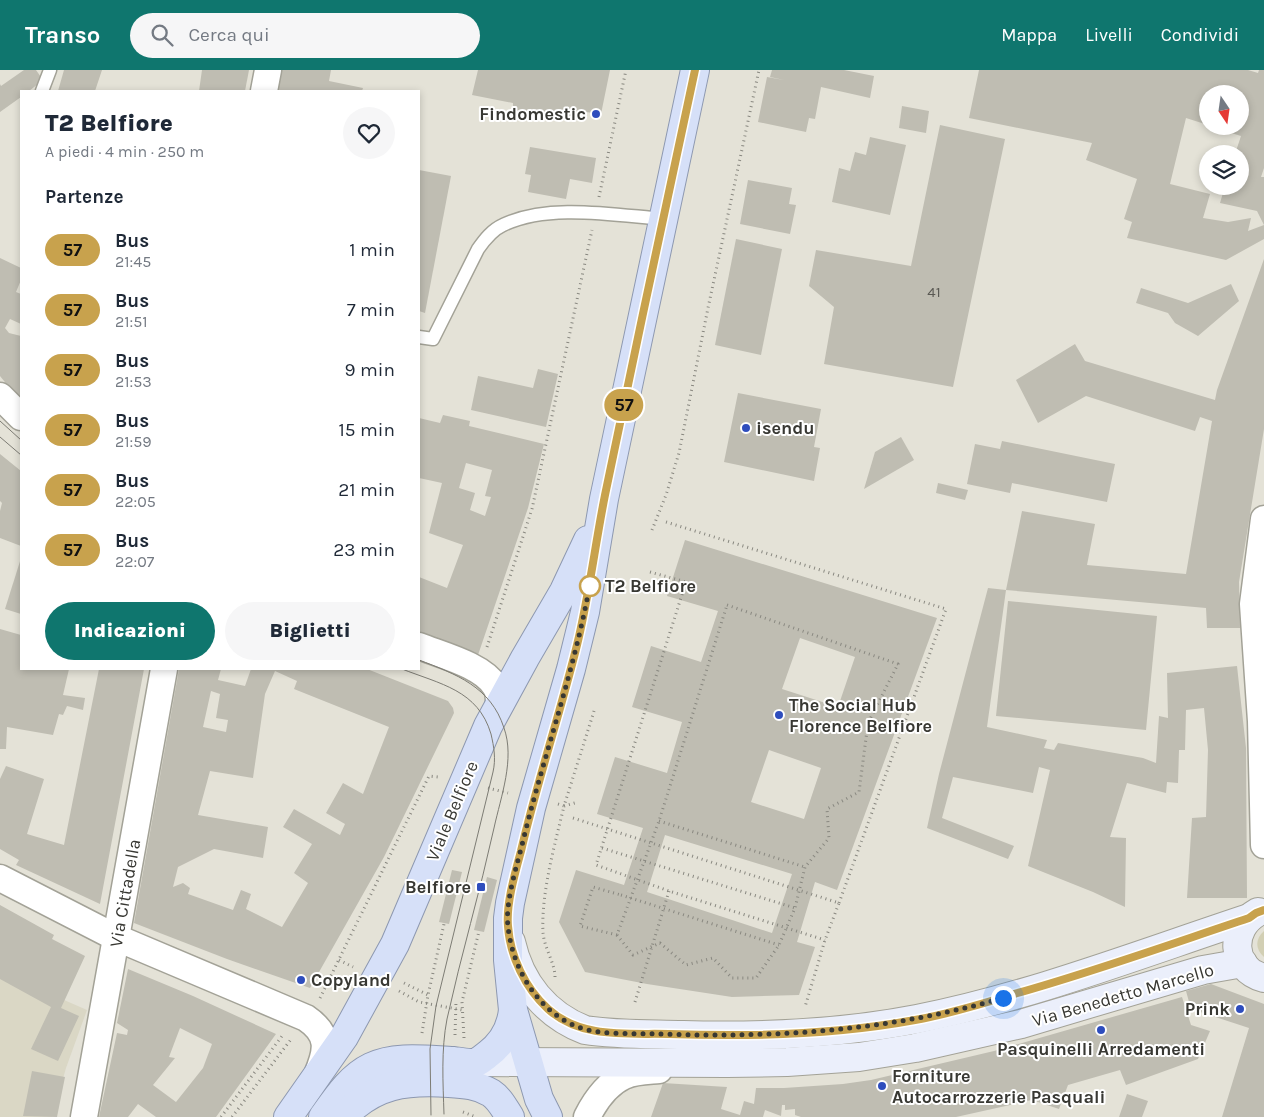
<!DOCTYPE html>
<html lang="it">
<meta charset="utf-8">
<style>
body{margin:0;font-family:Karla,sans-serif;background:#f6f6f7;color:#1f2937;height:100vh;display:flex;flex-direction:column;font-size:19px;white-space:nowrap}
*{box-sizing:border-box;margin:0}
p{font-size:16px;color:#747a83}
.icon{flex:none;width:28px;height:28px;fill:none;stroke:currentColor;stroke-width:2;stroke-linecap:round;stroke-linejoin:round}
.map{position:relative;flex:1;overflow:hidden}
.drawer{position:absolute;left:20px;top:20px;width:400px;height:580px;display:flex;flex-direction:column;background:#fff;border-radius:0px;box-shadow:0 2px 8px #0003}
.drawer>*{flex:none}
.badge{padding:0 10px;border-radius:16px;font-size:18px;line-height:32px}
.needle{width:32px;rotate:167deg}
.controls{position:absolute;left:1199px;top:15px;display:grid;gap:10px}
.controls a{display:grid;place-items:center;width:50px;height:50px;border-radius:50%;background:#fff;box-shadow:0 2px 8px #0003;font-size:25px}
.you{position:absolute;width:25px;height:25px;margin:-12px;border:4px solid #fff;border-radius:50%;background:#1a73e8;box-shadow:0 0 0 8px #1a73e833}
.map>.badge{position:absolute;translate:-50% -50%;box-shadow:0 0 0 2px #fff}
h2{padding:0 25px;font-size:19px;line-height:45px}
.round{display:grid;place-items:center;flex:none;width:52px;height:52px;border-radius:26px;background:#f6f6f7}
.headline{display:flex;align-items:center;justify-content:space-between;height:85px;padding:0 25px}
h1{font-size:24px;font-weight:800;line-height:38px}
.button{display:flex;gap:10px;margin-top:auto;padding:10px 25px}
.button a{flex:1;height:58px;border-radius:30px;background:#0f766e;color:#fff;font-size:20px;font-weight:800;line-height:58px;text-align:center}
.button a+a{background:#f6f6f7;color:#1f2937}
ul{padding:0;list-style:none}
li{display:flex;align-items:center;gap:15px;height:60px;padding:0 25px}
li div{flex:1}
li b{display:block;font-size:19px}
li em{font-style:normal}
li .badge{min-width:55px;font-weight:700;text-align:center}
header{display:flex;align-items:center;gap:30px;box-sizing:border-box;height:70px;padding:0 25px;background:#0f766e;color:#fff}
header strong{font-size:24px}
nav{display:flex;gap:28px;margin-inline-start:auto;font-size:18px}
.search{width:350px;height:45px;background:#f6f6f7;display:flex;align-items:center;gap:12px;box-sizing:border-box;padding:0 18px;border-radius:28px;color:#747a83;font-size:19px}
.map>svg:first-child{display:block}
.built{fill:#dad7c5}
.green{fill:#d2cfb4}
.building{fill:#bfbdb2;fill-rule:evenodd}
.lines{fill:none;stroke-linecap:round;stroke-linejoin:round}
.lane-casing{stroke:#a3a297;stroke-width:15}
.street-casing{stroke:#a3a297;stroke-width:29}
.secondary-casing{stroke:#a3a297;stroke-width:30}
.primary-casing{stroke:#8d98b0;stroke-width:30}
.path{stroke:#898880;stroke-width:3;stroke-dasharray:1 4;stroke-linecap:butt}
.lane{stroke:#fff;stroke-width:12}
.street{stroke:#fff;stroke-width:26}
.secondary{stroke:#ebeffb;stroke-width:28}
.primary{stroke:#d6e0f8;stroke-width:28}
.tram{stroke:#7d7c74;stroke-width:1}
.path-bridge{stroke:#898880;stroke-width:3;stroke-dasharray:1 4;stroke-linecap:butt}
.line-casing{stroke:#fff;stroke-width:11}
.line{stroke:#c8a24d;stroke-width:8}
.walk{stroke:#383833;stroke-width:5;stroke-dasharray:0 9}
.poi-dot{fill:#2e4dbd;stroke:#fff;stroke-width:2}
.stop-dot{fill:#fff;stroke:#c8a24d;stroke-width:2.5}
.labels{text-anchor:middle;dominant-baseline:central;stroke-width:4;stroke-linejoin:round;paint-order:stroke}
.number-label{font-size:15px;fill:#5a5953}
.poi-label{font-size:18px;font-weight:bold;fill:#383833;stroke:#fff;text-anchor:start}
.stop-label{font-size:18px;font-weight:bold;fill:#383833;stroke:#fff;text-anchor:start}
.street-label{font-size:18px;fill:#383833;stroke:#fff}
</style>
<header>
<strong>Transo</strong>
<div class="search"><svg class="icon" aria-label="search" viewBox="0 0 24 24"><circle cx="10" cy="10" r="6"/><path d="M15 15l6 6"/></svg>Cerca qui</div>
<nav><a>Mappa</a><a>Livelli</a><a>Condividi</a></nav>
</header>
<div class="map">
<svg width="1264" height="1047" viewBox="0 0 1264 1047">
<rect width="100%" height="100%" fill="#e4e2d7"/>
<polygon class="built" points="0,902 87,940 66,998 52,1047 0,1047"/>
<path class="green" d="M1264 861V887C1255 879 1255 869 1264 861Z"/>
<g class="building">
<polygon points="24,0 36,0 43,10 29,21 21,21 21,27 0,42 0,14 1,16"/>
<polygon points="64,0 102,0 95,21 58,21"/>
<polygon points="202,0 249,0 245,21 199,21"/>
<polygon points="282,0 331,0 329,11 363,18 362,21 277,20"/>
<polygon points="478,0 610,0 601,44 586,42 585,49 530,40 530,42 513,40 513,33 472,25"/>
<polygon points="772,0 844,0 874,6 870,28 821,17 815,49 809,48 806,62 758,52 767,7 784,10 770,7"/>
<path d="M979 0H1248L1258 3 1259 0H1264V98L1261 107H1264V169L1226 190 1127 168 1132 152 1124 149 1137 109 1086 90 1092 73 969 48ZM1208 24H1240V56L1212 57 1241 66 1235 84H1240V116H1225L1220 133 1257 141 1264 155 1248 161 1251 148 1228 152 1203 148 1210 124 1170 114 1186 48 1208 55Z"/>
<polygon points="902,36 929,41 926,63 899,58"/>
<polygon points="940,55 1005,69 953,317 824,294 834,237 809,216 816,180 911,196"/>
<polygon points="870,67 906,75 890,145 832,132 839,98 850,101 855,82 866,85"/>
<polygon points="530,77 596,88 592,113 570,109 566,129 528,122 531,105 525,104"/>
<polygon points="419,100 451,106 425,243 419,241"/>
<polygon points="748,110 792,118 789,134 796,135 790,164 740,154"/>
<polygon points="736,169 782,179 761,285 715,275"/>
<polygon points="0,188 21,198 21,210 16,222 21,224 21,254 10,249 5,258 9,263 21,266 21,332 0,306"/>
<polygon points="1264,189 1264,359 1239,512 1240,558 1207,558 1206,538 1006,520 987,657 1047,670 1044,678 1054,680 1058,673 1143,688 1156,693 1159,646 1168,648 1167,603 1237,596 1246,678 1247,828 1187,828 1192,748 1206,747 1208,680 1204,638 1186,640 1185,680 1179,680 1178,713 1167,712 1166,723 1127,713 1110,767 1126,768 1125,837 1093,822 1028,796 1050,700 1039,697 1033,723 953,707 942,748 1014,776 1008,789 927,758 939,704 988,518 1006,520 1022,441 1095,454 1087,495 1186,504 1212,351 1200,347 1195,361 1086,326 1038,353 1016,310 1075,274 1085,291 1215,330 1217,320"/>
<polygon points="1231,214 1239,231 1198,266 1175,253 1168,243 1136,233 1141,218 1188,233"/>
<polygon points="538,299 558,304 546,357 471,340 478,306 533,318"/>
<polygon points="738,323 821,339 814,377 820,378 814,411 724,392"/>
<path d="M443 345 470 351 469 356 544 374 528 438 478 585 419 565V507L447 518 463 475 429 463 442 413 419 408V348L440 353ZM466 393 492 400 485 426 491 427 485 446 470 440 475 423 459 418Z"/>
<polygon points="901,367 914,390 864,419 875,382"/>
<polygon points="1002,371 1115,394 1107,432 1012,413 1010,423 967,414 975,374 1000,379"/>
<polygon points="0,384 21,401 21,476 0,468 0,441 2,433 0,431"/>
<polygon points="938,413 968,420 965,430 936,423"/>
<path d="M685 470 937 548 837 820 815 812 797 872 815 877 799 925 732 927 647 914 585 902 559 852 576 800 624 815 643 758 597 744 615 687 667 703 682 652 632 637 651 576 701 592 718 541 667 526ZM800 568 855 587 838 637 782 619ZM769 680 821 698 804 749 751 732ZM665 765 792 804 772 863 647 822Z"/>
<polygon points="21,488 21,544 5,539"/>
<polygon points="1008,531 1157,546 1146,660 996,646"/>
<polygon points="0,559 21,565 21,599 69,599 63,625 85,628 83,640 67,636 63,645 59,644 53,665 7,657 6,679 0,679"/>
<polygon points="99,599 144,599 100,834 16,795 19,790 0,779 0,709 6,696 44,709 27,764 64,775"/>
<path d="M179 599H221L218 610 245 616 251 599H367L448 631 453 638 454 643 384 787 310 918 227 889 134 853ZM275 601 297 611 294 619 389 657 363 724 343 713 326 743 345 754 340 765 294 739 283 757 312 774 294 803 308 813 282 857 246 839 251 824 241 820 233 840 188 824 190 818 183 813 173 817 178 797 214 779 263 788 268 757 198 745 210 701 253 708 265 624ZM211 621 220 624 216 648 228 650 226 662 203 657Z"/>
<polygon points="452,800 462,802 449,854 439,852"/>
<polygon points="487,807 497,810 484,862 474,860"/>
<polygon points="0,835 54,865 52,869 85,886 61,938 79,946 58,991 31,979 51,937 0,909"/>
<path d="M128 899 193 926 276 964 216 1047H156L138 1034 128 1047H99L117 963 127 965 128 960 117 953ZM180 958 212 974 203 998 176 1032 153 1015 175 988 169 987Z"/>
<polygon points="1211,914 1264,934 1264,1047 1222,1047 1249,958 1191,939 1186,921"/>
<polygon points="1182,927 1191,955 1210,961 1198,989 1126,1015 1120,1000 1068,1015 1059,1039 1032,1030 956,1047 801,1047 795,1045 795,1039 785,1040 785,1035 782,1035 781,1046 765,1040 763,1047 651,1047 663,1013 727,1017 721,1039 740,1045 744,1031 754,1034 756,1018 784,1018 843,1014 871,1010 994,981"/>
<polygon points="32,1001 65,1007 57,1047 23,1046"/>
<polygon points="1127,1024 1148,1031 1142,1047 1119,1047"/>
</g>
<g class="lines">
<defs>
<g id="lane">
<polyline points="42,21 50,0"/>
<path d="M419 267 433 269 478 179C485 169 492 160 503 155 548 133 614 145 663 149"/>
</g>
<g id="street">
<polyline points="264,21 268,0"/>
<polyline points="0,326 21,347"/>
<polyline points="1264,449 1253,534 1261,651 1264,775"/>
<path d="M419 576C441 585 482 595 495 616 499 621 499 628 499 635"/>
<path d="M0 808 117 868 306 948C331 965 327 981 317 1005"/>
<polyline points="84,1047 164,599"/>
<path d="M587 1047C595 1031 607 1014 624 1006 634 1001 648 1001 659 1000"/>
</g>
<g id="secondary">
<path d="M1258 842C1229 858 1230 899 1264 908"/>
<path d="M511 872C520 913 546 945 585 960 617 965 651 964 683 965 761 967 840 964 917 949 1029 927 1140 884 1249 848"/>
<polyline points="477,992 727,993 787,992 859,987 915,978 1021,954 1203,900 1243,893"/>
</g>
<g id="primary">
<polyline points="288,1047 344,967 395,874 488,656 525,588 564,521 588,470"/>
<path d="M323 1047C336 1029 350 1007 371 997 395 985 428 990 454 991 461 992 471 994 477 992 480 991 484 987 487 985 502 974 511 959 513 940"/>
<path d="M343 1047C374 1014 406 1010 449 1013 464 1014 478 1015 491 1023 500 1029 504 1038 510 1047"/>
<polyline points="548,1047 539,1029 513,940 508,890 508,848 510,833 531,738 571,599 585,542 604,429 695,0"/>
</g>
</defs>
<use href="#lane" class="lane-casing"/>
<use href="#street" class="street-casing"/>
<use href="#secondary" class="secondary-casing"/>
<use href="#primary" class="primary-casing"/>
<g class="path">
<polyline points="599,127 626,0"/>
<polyline points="666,452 946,539 839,833"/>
<polyline points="652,460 666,425 679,383 708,238 759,0"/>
<polyline points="650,502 686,512 596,795 669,821 825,870"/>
<polyline points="487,577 532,439 592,160"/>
<polyline points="488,718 508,723"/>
<polyline points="558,734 564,736 595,638"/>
<polyline points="573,748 839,833 825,870 805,937"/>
<polyline points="659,751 805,797"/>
<polyline points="602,778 795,838"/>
<polyline points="617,865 580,856 593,817 621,825"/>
<polyline points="339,890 353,897"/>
<path d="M555 907C555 893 544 878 543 862 541 823 555 774 564 736L578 732"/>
<polyline points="404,913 428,925"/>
<polyline points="399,921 419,932 462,940"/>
<polyline points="320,928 429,706 438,707"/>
<polyline points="635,932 669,821"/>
<polyline points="422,963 428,925 444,854"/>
<polyline points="455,965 456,931"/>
<polyline points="464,968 462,932 479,861"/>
<polyline points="463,1042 476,1047"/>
<polyline points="221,1047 282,966"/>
<polyline points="232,1047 292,968"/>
</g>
<use href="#lane" class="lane"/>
<use href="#street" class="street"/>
<use href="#secondary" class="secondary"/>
<use href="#primary" class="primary"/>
<g class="tram">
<polyline points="0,351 21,370"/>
<polyline points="0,367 21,385"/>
<path d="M419 590C456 604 491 617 504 658 515 689 501 726 494 758 480 822 461 885 447 949 441 980 443 1012 444 1044"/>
<path d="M402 599C440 614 478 620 491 664 494 677 496 689 493 702L436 936 430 979 431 1045"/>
</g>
<g class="path-bridge">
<polygon points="727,535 898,594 868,653 859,722 827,739 829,768 805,797 795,838 779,875 756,908 732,908 713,888 686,895 660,873 633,885 617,865 659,751"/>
<polyline points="621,825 779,875"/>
</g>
</g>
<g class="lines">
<defs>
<path id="line" d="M695 0C665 142 634 283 605 425 595 475 589 526 577 575 560 644 537 712 521 781 515 803 506 834 508 856 510 886 525 918 548 939 581 969 628 963 669 964 752 967 834 965 915 950 949 944 982 934 1014 924 1093 902 1171 874 1249 848L1256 843 1264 840"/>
</defs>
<use href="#line" class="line-casing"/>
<use href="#line" class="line"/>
<path class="walk" d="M590 516V514C574 602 544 685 523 771 517 795 505 833 508 856 512 897 536 938 573 955 597 966 633 963 659 964 778 968 888 961 1003 928"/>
</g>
<g class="poi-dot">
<circle cx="596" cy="44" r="5"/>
<circle cx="746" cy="358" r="5"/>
<circle cx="779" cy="645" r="5"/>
<rect x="476" y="812" width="10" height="10" rx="2.5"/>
<circle cx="301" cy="910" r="5"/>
<circle cx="1240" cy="939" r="5"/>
<circle cx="1101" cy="960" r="5"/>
<circle cx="882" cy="1016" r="5"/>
</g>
<circle class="stop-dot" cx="590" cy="516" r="10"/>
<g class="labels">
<g class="number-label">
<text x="934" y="222">41</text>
</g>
<g class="poi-label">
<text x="586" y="44" text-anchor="end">Findomestic</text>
<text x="756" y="358">isendu</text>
<text x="789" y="635">The Social Hub<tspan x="789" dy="21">Florence Belfiore</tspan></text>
<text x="471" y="817" text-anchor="end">Belfiore</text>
<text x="311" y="910">Copyland</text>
<text x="1230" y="939" text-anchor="end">Prink</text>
<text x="1101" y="979" text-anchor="middle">Pasquinelli Arredamenti</text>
<text x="892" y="1006">Forniture<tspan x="892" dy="21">Autocarrozzerie Pasquali</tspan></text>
</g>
<g class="stop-label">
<text x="605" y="516">T2 Belfiore</text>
</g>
<g class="street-label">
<text transform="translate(452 741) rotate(-67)">Viale Belfiore</text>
<text transform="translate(125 823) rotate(-80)">Via Cittadella</text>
<text transform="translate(1123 925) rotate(-16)">Via Benedetto Marcello</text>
</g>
</g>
</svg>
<div class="controls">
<a><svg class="needle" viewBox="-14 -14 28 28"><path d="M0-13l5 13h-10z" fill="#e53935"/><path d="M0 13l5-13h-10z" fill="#747a83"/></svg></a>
<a><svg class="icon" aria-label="layers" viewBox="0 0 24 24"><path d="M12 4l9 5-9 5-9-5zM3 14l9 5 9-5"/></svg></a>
</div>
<div class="you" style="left:1003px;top:928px"></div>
<b class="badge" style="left:624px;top:335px;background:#c8a24d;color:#111">57</b>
<section class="drawer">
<div class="headline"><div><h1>T2 Belfiore</h1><p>A piedi · 4 min · 250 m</p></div><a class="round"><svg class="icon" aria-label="heart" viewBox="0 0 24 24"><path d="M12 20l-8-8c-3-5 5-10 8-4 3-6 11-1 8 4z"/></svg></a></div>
<h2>Partenze</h2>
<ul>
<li><span class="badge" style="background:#c8a24d;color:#111">57</span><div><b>Bus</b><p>21:45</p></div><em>1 min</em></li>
<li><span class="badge" style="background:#c8a24d;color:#111">57</span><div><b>Bus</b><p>21:51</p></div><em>7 min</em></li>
<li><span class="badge" style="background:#c8a24d;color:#111">57</span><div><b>Bus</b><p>21:53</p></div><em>9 min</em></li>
<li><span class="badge" style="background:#c8a24d;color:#111">57</span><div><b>Bus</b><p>21:59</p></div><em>15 min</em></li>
<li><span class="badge" style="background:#c8a24d;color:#111">57</span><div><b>Bus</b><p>22:05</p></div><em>21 min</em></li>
<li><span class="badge" style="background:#c8a24d;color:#111">57</span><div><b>Bus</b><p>22:07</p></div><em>23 min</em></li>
</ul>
<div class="button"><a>Indicazioni</a><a>Biglietti</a></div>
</section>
</div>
